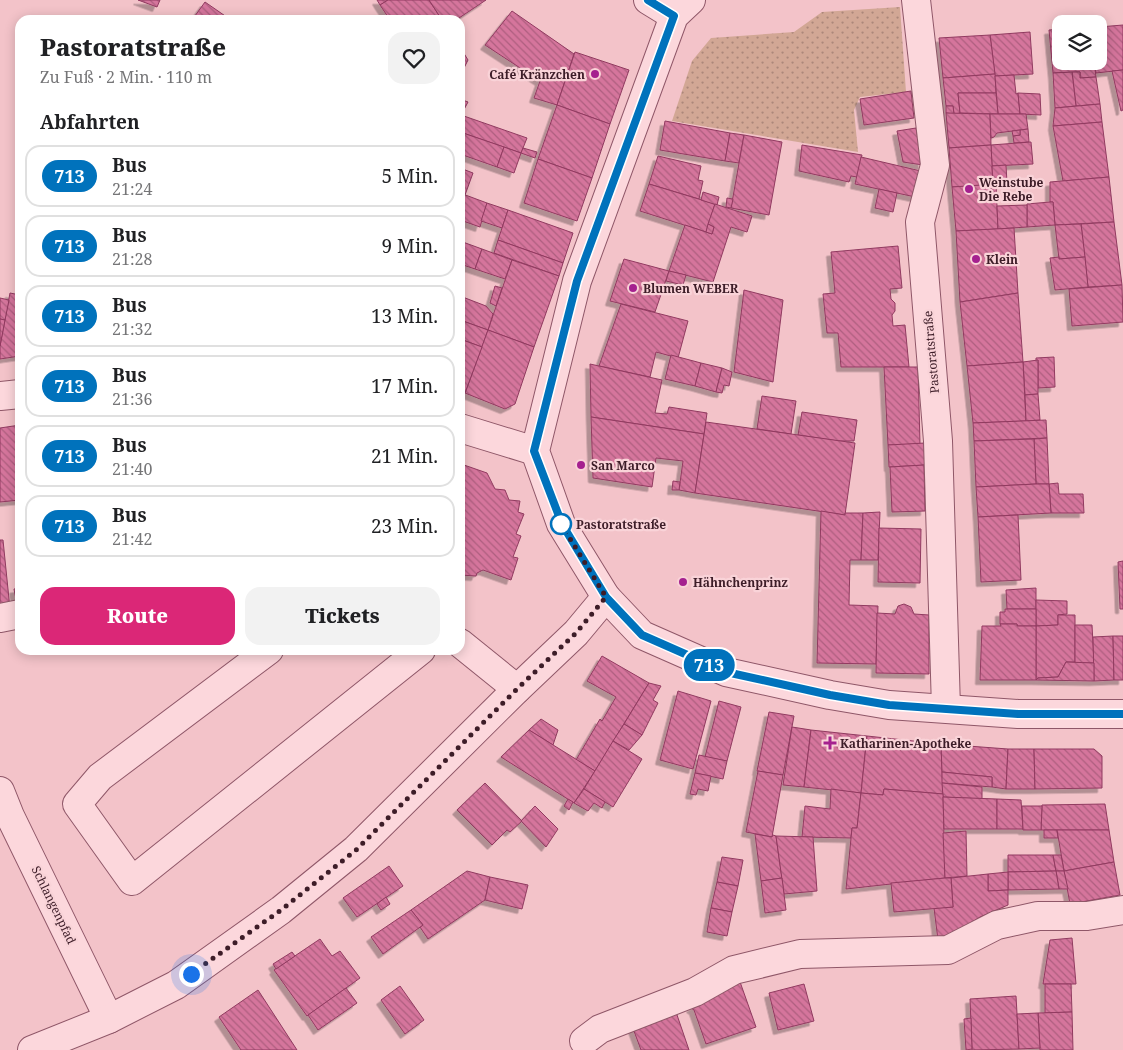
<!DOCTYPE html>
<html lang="de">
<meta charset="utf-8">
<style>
body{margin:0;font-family:"Noto Serif",serif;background:#f2f2f2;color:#202124;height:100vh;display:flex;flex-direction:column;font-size:19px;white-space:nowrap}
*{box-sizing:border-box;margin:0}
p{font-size:16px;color:#757577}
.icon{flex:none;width:28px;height:28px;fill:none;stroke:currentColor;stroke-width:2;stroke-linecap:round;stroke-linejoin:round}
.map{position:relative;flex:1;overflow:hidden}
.panel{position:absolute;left:15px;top:15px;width:450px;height:640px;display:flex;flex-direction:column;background:#fff;border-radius:15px;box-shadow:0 2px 12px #0003}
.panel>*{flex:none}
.badge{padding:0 10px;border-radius:16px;font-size:18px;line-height:32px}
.tools{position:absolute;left:1052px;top:15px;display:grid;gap:10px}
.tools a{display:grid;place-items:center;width:55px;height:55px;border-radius:10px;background:#fff;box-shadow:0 2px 12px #0003;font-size:25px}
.you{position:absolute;width:25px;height:25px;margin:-12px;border:4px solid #fff;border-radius:50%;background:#1a73e8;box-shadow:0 0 0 8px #1a73e833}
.map>.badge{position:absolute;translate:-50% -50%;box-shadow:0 0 0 2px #fff}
h2{padding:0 25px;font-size:19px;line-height:45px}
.round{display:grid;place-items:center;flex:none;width:52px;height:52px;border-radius:15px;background:#f2f2f2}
.head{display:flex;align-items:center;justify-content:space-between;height:85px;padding:0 25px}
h1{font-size:24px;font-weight:800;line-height:38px}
.action{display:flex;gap:10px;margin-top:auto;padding:10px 25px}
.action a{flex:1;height:58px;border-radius:15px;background:#db2777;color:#fff;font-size:20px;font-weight:800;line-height:58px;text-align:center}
.action a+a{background:#f2f2f2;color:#202124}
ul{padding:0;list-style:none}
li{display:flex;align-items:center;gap:15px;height:62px;margin:0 10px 8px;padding:0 15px;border:2px solid #e0e0e0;border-radius:15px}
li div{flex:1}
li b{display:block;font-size:19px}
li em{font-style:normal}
li .badge{min-width:55px;font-weight:700;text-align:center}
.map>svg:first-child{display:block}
.park{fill:url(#park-dots)}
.building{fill:url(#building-back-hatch);stroke:#913a60;filter:url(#shadow)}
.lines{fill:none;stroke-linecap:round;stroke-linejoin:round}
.minor-casing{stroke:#8f5768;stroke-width:30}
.minor{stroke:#fcd7dc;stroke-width:28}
.line-casing{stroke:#fff;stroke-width:11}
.line{stroke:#0072bc;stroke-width:8}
.walk{stroke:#3d1d28;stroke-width:5;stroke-dasharray:0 9}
.poi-dot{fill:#a5218f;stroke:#f9d3d8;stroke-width:2}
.stop-dot{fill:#fff;stroke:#0072bc;stroke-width:2.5}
.labels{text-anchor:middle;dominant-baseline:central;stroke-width:4.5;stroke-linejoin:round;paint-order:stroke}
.poi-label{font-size:12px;font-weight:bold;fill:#3d1d28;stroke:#f9d3d8;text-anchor:start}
.street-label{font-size:12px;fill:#3d1d28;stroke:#f9d3d8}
.stop-label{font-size:12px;font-weight:bold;fill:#3d1d28;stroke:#f9d3d8;text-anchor:start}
</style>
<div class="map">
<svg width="1123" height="1050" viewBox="0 0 1123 1050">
<defs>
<pattern id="park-dots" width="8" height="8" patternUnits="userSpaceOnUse" patternTransform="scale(1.25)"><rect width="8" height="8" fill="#d2a795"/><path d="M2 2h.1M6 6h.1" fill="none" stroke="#ac877a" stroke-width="1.8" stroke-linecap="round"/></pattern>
<pattern id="building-back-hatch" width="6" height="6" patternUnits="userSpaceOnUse" patternTransform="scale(1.25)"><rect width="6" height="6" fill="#d5759c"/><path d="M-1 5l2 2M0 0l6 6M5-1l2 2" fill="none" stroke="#ae5f7f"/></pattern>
<filter id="shadow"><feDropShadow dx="-4.5" dy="4.5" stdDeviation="0" flood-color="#0004"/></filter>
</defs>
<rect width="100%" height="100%" fill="#f3c3c9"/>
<polygon class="park" points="900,7 906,92 860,97 854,110 858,152 672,121 692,61 711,38 794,32 822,12"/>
<g class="building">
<polygon points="138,0 160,0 157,7"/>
<polygon points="377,0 388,0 380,5"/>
<polygon points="388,0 429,0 442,20 390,20 380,5"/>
<polygon points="429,0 486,0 456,20 442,20"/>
<polygon points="205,2 231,20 192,20"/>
<polygon points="512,11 574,54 557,105 534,98 540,81 485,45"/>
<polygon points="1123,25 1123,70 1096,73 1094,61 1099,61 1099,27"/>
<polygon points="1061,29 1061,61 1094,61 1096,77 1080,78 1080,72 1053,73 1049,30"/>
<polygon points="1030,32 1033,74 995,76 990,35"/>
<polygon points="990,35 995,74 943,78 939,38"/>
<polygon points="460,47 468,60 460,76"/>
<polygon points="575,52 629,70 610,124 557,105"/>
<polygon points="1123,70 1123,110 1121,111 1112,71"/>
<polygon points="1072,72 1080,72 1080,78 1096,77 1100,104 1076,106"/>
<polygon points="1072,72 1076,106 1055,108 1053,73"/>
<polygon points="995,74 996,93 958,93 960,113 954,114 953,106 946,106 943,78"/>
<polygon points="1014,75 1016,94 1018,93 1020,114 998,114 995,76"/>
<polygon points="911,91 914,118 864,125 860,99"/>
<polygon points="958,93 996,93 998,114 960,113"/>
<polygon points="1018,93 1040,94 1041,115 1020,114"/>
<polygon points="460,99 468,102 460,117"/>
<polygon points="1100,104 1102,122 1053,126 1055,108"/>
<polygon points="557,105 610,124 592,178 538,159"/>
<polygon points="946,106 953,106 954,114 946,113"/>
<polygon points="946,113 990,114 991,145 949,148"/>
<polygon points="990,114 1026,114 1028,129 997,133 994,137 991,138"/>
<polygon points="461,115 527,138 521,153 460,132"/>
<polygon points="665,121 730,133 725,161 660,150"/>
<polygon points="1102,122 1109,177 1063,181 1053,126"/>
<polygon points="916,128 923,165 903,162 897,131"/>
<polygon points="1028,129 1029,142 1014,143 1013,136 1020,135 1020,130"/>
<polygon points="1020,130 1020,135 1013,136 1012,131"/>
<polygon points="463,133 504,147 497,167 460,154 460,141"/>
<polygon points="730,133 744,135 739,163 725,161"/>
<polygon points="744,135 782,142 769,215 731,208"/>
<polygon points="1031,142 1033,164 992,166 991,145"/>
<polygon points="802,145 862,155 857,177 851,176 849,182 799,171"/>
<polygon points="991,145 993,185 952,187 949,148"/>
<polygon points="504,147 521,153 514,173 497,167"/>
<polygon points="523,148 537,152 535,158 521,153"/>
<polygon points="658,156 701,166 698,180 703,181 699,199 649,184"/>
<polygon points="861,157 925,172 920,198 855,184"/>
<polygon points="538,159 592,178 577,221 524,203"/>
<polygon points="1006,165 1007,183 993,185 992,166"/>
<polygon points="460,168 473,173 465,195 460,193"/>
<polygon points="1109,177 1114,222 1055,225 1053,202 1050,202 1050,182"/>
<polygon points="649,184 715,204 706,232 640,211"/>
<polygon points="996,184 998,229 956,231 952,187"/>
<polygon points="879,189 897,193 893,212 875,208"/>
<polygon points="703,192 719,197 717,205 701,200"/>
<polygon points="460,193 487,203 480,227 463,221 460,228"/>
<polygon points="727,198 733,199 731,208 726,207"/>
<polygon points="1050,202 1053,202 1055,225 1027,227 1027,204"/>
<polygon points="487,203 508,210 502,228 481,221"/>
<polygon points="715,204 752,216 747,232 731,227 713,282 669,271 685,225 712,234 714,227 708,224"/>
<polygon points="1027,205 1027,227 998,229 997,206"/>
<polygon points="508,210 573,233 563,263 498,240"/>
<polygon points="1114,222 1122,285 1088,287 1081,224"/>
<polygon points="708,224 714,227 712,234 706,232"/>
<polygon points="1081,224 1085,257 1059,259 1055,225"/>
<polygon points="1014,228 1018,293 960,302 956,231"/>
<polygon points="498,240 563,263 559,276 494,253"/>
<polygon points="460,241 482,249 475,269 460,264"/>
<polygon points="898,246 902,288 890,289 891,299 895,303 895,311 892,315 893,326 905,325 909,367 841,367 838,333 827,333 823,294 835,293 831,252"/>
<polygon points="482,249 512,260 505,279 475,269"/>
<polygon points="1059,257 1059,259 1085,257 1088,287 1055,290 1050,258"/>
<polygon points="624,259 669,271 655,312 610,301"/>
<polygon points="512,260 559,276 534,347 488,330"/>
<polygon points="669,271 686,275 683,285 666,281"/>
<polygon points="1122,285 1123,322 1072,326 1069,289"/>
<polygon points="495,286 502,288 496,306 490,303"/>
<polygon points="744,290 783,300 773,382 734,372"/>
<polygon points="10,293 20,295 20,356 0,359 0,346"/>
<polygon points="1018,293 1023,362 967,366 960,302"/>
<polygon points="460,296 486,306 493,314 488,330 460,320"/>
<polygon points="0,298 9,300 5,320 0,319"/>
<polygon points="621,304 688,321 678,358 656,352 650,377 599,366"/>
<polygon points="0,319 5,320 0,346"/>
<polygon points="460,320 488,330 482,347 460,339"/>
<polygon points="488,330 534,347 515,404 505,409 465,393"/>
<polygon points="460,339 482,347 465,393 460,392"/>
<polygon points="671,355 701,363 695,386 665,379"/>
<polygon points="1054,357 1055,387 1038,388 1038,360 1036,361 1036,358"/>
<polygon points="1038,360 1038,394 1025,395 1023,362"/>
<polygon points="1023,362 1026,421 973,423 967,366"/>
<polygon points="701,363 722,368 716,392 695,386"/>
<polygon points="590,364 662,380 655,413 667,414 669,407 707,413 704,434 591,417"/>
<polygon points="884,367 918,367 920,444 888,445"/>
<polygon points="722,368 732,372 729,386 724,385 722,393 716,392"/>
<polygon points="1038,394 1040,420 1026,421 1025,395"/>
<polygon points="762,396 796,401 791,434 757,429"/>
<polygon points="802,412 857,420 854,441 838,441 798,435"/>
<polygon points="591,417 704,434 695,493 679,490 683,461 656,458 652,487 593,478"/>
<polygon points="1046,420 1047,438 974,441 973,423"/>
<polygon points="706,422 855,443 845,515 695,493"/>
<polygon points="20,425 20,500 0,502 0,428"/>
<polygon points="1047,438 1049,484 1036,484 1034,439"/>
<polygon points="1034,439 1036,484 976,487 974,441"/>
<polygon points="925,443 926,465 889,467 888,445"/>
<polygon points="464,465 487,473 495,489 505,490 509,500 520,501 518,512 524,514 516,534 521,536 513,557 518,558 511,580 483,570 477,573 476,576 460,575 460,469 462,470"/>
<polygon points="924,465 925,511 892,512 890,467"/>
<polygon points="673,481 680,482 679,490 672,490"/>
<polygon points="1058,483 1059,494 1083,494 1084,513 1051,513 1049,484"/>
<polygon points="1036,484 1049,484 1051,513 978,517 976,487"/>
<polygon points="821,511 845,515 845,513 863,513 861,560 850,560 849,605 878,606 876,664 817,663"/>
<polygon points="880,512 878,560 861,560 863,513"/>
<polygon points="1018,515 1021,580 981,582 978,517"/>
<polygon points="879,528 921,529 920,583 878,582"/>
<polygon points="0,540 3,540 10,609 0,610"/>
<polygon points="1123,561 1123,609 1120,609 1118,562"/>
<polygon points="20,588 20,606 17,606 14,589"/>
<polygon points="1036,588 1036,609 1007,609 1006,590"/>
<polygon points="1036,600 1067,601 1067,614 1058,615 1058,625 1036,626"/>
<polygon points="904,604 911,607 914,614 929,615 929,674 876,673 877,613 895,614 898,606"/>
<polygon points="1005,609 1036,609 1036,626 1017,626 1017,624 1000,624 1000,612 1005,612"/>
<polygon points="1058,615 1075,615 1075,662 1066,662 1058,677 1038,678 1036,680 1036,626 1058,625"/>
<polygon points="1000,624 1017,624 1017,626 1036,626 1036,680 980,680 982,626 1001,626"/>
<polygon points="1075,625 1092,625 1094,663 1075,663"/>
<polygon points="1113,636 1114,680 1094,681 1093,637"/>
<polygon points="1113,636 1123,636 1123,680 1114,680"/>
<polygon points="602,656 649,683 595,771 576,760 600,719 602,721 616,697 587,681"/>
<polygon points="1066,662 1094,663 1094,681 1036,680 1038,678 1058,677"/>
<polygon points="649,683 661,686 653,700 658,703 642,735 624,724"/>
<polygon points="678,691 711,701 693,769 660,760"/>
<polygon points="719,701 741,707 727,761 705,757"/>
<polygon points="769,712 794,716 783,775 757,771"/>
<polygon points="541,719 558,730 553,745 529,730"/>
<polygon points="624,724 642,735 629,750 613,741"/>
<polygon points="792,727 811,730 804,787 783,785"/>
<polygon points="529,730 595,771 574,803 501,757"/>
<polygon points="811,730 867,736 861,793 804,787"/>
<polygon points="867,736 941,744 943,794 884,789 883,795 861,793"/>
<polygon points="613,741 642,759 613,807 584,789"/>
<polygon points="941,744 1008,749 1006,789 992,787 992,777 942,772"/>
<polygon points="1008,749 1034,749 1035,789 1006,789"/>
<polygon points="1034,749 1094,749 1102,756 1102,788 1035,789"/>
<polygon points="699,755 727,761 723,779 695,773"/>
<polygon points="758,771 783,775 772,837 746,832"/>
<polygon points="942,772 992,777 992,787 942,783"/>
<polygon points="695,773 711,776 708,791 698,789 696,795 690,794"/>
<polygon points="485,783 522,821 510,832 507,830 492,845 457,810"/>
<polygon points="942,783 982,787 982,799 943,797"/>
<polygon points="584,789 605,802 602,808 594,803 588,811 574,803"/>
<polygon points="831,789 861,793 857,828 852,828 851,838 802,837 805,806 830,809"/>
<polygon points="884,789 943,794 945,878 846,889 852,828 857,828 861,793 883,795"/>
<polygon points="943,797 997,799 997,829 944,829"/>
<polygon points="568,799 573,802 569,810 564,806"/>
<polygon points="997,799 1021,800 1023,829 997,829"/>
<polygon points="1105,804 1109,830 1041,830 1042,805"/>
<polygon points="535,806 558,829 546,847 521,821"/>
<polygon points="1022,806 1042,806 1041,830 1023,830"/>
<polygon points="1044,830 1057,830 1058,838 1044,838"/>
<polygon points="1057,830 1109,830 1114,862 1064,871"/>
<polygon points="966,831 967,876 945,878 943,833"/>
<polygon points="755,834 772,837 773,835 776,836 782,878 761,881"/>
<polygon points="776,836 813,837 817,891 784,894"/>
<polygon points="1008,855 1053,855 1056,871 1008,872"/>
<polygon points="1053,855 1061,855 1064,871 1056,871"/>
<polygon points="722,857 743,860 738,886 717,882"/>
<polygon points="1114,862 1120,895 1070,904 1064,871"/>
<polygon points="389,866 403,886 357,917 343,898"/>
<polygon points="467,871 490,877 485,900 428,939 420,927 423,925 411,910"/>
<polygon points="1056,871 1064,871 1068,889 1059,889"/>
<polygon points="1056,871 1059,889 1008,890 1008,872"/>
<polygon points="1008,872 1008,890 988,891 988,874"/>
<polygon points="988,874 988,891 1008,890 1008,905 980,917 942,941 938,940 934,908 953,907 951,878"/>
<polygon points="490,877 528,885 522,909 485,900"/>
<polygon points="782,878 786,910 765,913 761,881"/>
<polygon points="945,878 951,878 953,907 894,912 891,883"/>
<polygon points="717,882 738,886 732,912 711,908"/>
<polygon points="386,897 390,904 381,910 377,904"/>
<polygon points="711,908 732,912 727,936 707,932"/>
<polygon points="411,910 423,925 383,954 371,937"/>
<polygon points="1072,938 1076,984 1043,984 1050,940"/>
<polygon points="320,939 332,956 340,951 360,978 307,1016 274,970"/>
<polygon points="292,952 295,956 276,969 273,964"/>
<polygon points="739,979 756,1027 706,1044 694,1010 691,1008"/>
<polygon points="804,984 814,1021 778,1030 769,993"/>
<polygon points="1045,984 1071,984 1072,1012 1045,1013"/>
<polygon points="400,986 424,1020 405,1034 381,1000"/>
<polygon points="346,988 357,1003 318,1030 308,1015"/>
<polygon points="258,990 297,1050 241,1050 219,1017"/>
<polygon points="1016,996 1019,1049 972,1050 970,999"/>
<polygon points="676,1012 689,1050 641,1050 631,1023"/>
<polygon points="1072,1012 1073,1050 1040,1050 1038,1013"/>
<polygon points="1038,1013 1040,1048 1019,1049 1017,1014"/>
<polygon points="971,1018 972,1049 966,1050 964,1019"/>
</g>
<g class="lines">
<defs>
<g id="minor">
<polyline points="648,0 674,16"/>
<polyline points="691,0 674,16 577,281 535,451 561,524 606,597 642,635 726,672 830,695 889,705 1018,714 1123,714"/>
<polyline points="916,0 935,165 920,222 938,441 946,708"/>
<polyline points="0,396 20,394"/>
<polyline points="460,428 535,451"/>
<polyline points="0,618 20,614"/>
<polyline points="460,643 517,689"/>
<polyline points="269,650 100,777 77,804 132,881 421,650"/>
<polyline points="0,791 10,816 109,1019"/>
<polyline points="584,1041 600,1029 695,992 734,970 800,954 948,950 997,925 1038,916 1087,916 1123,910"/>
<polyline points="32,1050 109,1019 176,985 281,910 356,849 517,689 576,633 606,597"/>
</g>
</defs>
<use href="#minor" class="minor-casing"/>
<use href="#minor" class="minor"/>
</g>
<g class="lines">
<defs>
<polyline id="line" points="648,0 674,16 577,281 534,451 562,524 606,597 642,635 726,672 830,695 889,705 1018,714 1123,714"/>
</defs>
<use href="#line" class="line-casing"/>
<use href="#line" class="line"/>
<polyline class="walk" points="191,974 281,910 356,850 517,689 576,633 606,597 561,524"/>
</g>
<g class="poi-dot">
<circle cx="595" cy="74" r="5"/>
<circle cx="969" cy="189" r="5"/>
<circle cx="976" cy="259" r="5"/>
<circle cx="633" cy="288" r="5"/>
<circle cx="581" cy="465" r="5"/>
<circle cx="683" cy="582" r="5"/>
<path d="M827.5 735.5h5v5h5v5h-5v5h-5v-5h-5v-5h5z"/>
</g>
<circle class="stop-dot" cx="561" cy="524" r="10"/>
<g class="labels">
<g class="poi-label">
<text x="585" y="74" text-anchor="end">Café Kränzchen</text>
<text x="979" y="182">Weinstube<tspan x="979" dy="14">Die Rebe</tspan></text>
<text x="986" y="259">Klein</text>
<text x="643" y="288">Blumen WEBER</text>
<text x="591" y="465">San Marco</text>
<text x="693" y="582">Hähnchenprinz</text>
<text x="840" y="743">Katharinen-Apotheke</text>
</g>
<g class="street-label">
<text transform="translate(931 352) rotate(-95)">Pastoratstraße</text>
<text transform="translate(54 905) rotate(64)">Schlangenpfad</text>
</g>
<g class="stop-label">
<text x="576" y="524">Pastoratstraße</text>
</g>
</g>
</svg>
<div class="tools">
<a><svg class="icon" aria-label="layers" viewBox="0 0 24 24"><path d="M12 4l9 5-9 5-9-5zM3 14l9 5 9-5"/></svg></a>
</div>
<div class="you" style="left:191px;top:974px"></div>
<b class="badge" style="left:709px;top:665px;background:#0072bc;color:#fff">713</b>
<section class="panel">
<div class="head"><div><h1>Pastoratstraße</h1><p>Zu Fuß · 2 Min. · 110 m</p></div><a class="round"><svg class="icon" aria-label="heart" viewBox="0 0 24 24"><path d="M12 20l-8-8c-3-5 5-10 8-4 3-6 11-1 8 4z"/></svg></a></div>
<h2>Abfahrten</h2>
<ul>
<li><span class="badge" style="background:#0072bc;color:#fff">713</span><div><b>Bus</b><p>21:24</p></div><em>5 Min.</em></li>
<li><span class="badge" style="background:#0072bc;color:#fff">713</span><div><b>Bus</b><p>21:28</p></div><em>9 Min.</em></li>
<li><span class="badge" style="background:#0072bc;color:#fff">713</span><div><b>Bus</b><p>21:32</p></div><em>13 Min.</em></li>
<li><span class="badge" style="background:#0072bc;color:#fff">713</span><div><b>Bus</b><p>21:36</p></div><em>17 Min.</em></li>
<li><span class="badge" style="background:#0072bc;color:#fff">713</span><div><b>Bus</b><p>21:40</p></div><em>21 Min.</em></li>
<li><span class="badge" style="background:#0072bc;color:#fff">713</span><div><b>Bus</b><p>21:42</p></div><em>23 Min.</em></li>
</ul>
<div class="action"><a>Route</a><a>Tickets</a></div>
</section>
</div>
